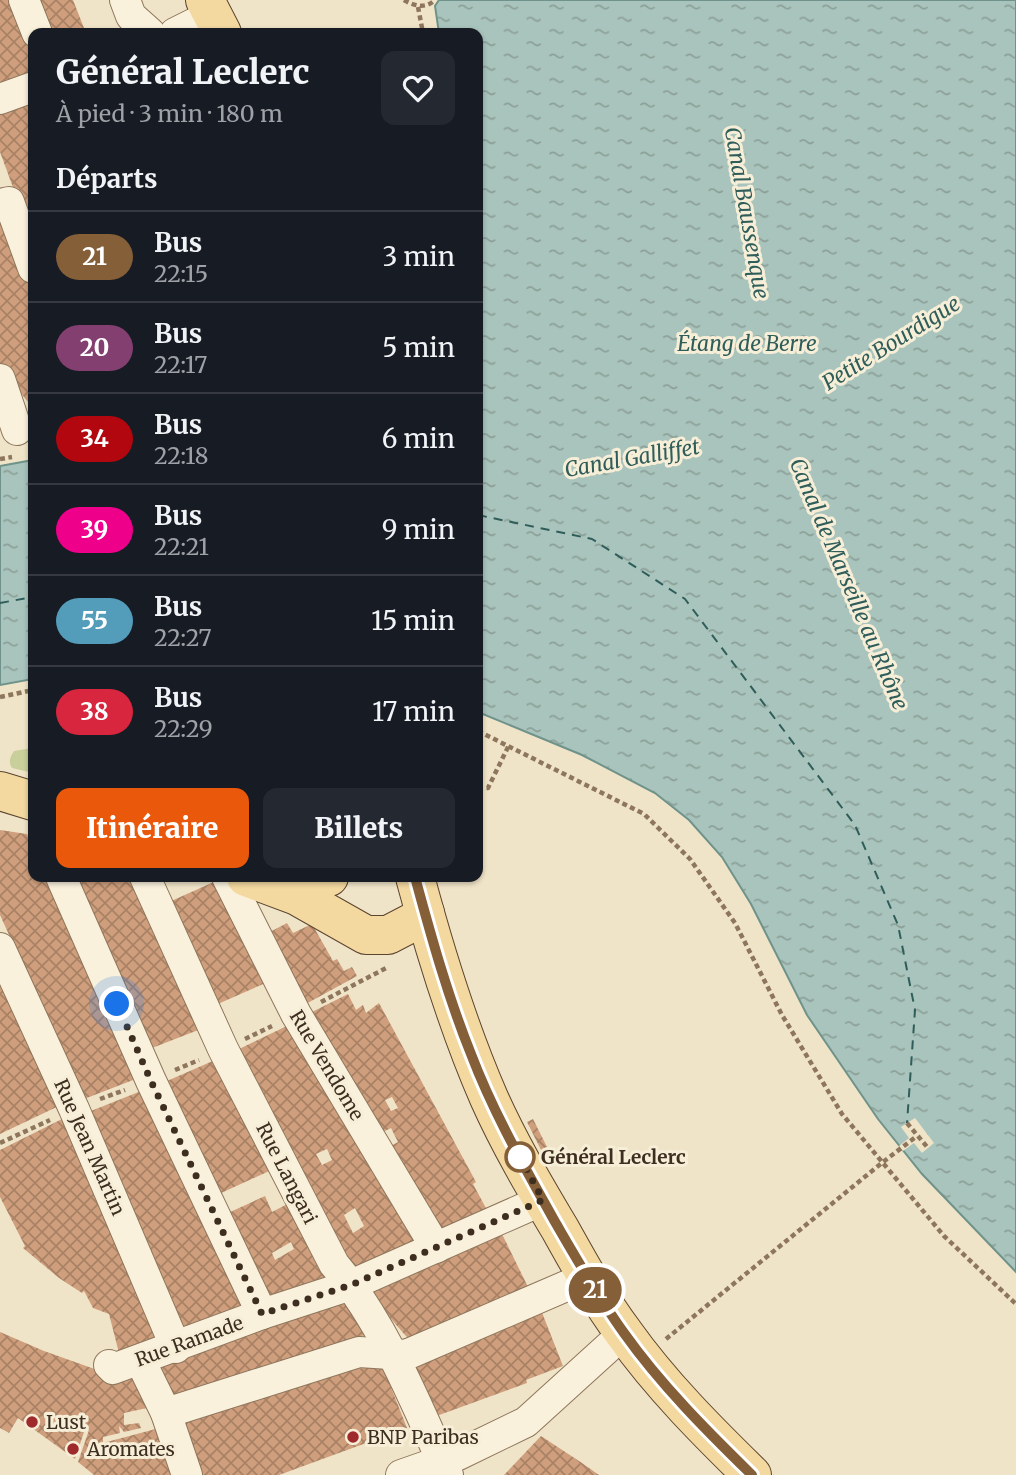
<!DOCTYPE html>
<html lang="fr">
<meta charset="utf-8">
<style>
body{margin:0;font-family:Merriweather,serif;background:#242831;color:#f1f3f6;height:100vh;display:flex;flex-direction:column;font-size:26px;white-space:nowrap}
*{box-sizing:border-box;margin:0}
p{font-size:23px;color:#9ea1a6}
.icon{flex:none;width:38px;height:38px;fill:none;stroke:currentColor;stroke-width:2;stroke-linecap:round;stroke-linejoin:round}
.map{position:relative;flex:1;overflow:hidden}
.drawer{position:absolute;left:28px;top:28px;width:455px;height:854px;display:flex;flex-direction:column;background:#171b24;border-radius:14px;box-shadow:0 2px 5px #0004}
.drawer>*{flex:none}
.badge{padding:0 14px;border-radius:23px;font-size:24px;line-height:46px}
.you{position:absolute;width:35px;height:35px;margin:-18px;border:5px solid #fff;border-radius:50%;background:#1a73e8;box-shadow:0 0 0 10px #1a73e833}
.map>.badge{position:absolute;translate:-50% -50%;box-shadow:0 0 0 4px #fff}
h2{padding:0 28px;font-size:26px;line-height:63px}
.round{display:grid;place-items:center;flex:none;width:74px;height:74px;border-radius:14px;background:#242831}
.head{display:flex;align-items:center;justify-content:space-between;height:119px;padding:0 28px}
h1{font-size:33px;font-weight:800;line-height:52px}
.button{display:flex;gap:14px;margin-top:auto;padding:14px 28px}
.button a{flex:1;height:80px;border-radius:14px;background:#ea580c;color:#fff;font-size:28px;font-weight:800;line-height:80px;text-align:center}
.button a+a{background:#242831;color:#f1f3f6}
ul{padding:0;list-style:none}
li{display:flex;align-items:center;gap:21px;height:91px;padding:0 28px;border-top:2px solid #363941}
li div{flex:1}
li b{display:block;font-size:26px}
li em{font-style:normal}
li .badge{min-width:77px;font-weight:700;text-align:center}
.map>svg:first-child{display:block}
.park{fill:#c9cf9b}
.water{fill:url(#water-ripples);stroke:#6f938a;stroke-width:2}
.pier{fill:#f0e4c8}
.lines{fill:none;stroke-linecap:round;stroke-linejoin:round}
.ferry{stroke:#2f5d5a;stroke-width:2;stroke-dasharray:9 7;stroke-linecap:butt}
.building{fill:url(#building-cross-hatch);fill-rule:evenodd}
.minor-casing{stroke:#8d765c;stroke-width:32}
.major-casing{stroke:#5b4430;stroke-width:40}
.path{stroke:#8d765c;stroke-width:4.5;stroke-dasharray:5 3.5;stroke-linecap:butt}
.minor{stroke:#faf1dc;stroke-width:30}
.major{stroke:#f3d9a0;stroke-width:38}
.line-casing{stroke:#fff;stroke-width:16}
.line{stroke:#845f38;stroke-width:10}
.walk{stroke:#3d2e20;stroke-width:7;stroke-dasharray:0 12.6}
.stop-dot{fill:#fff;stroke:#845f38;stroke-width:3.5}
.poi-dot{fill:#9e2a2b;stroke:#f7eed8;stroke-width:2.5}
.labels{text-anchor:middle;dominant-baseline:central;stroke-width:6;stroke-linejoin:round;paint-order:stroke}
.street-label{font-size:19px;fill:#3d2e20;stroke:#f7eed8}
.stop-label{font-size:19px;font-weight:bold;fill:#3d2e20;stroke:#f7eed8;text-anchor:start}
.poi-label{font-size:19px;fill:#3d2e20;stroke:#f7eed8;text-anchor:start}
.water-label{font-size:21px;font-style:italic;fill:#2f5d5a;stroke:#f7eed8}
</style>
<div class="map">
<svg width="1016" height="1475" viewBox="0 0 1016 1475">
<defs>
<pattern id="water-ripples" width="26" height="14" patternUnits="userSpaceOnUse" patternTransform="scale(1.75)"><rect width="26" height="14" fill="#a9c4bc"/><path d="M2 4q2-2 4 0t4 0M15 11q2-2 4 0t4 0" fill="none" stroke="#8ba098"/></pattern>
<pattern id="building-cross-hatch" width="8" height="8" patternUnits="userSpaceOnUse" patternTransform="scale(1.75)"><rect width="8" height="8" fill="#cf9f7d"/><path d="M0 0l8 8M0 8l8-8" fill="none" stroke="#a98266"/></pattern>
</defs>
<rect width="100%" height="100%" fill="#f0e4c8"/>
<path class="park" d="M33 748V773L12 768C8 762 10 757 14 751Z"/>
<g class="water">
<polygon points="439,0 1016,0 1016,1272 922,1174 878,1119 807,1015 751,904 722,857 689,820 655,793 582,755 478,712 478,33 439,33 435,6"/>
<polygon points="33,460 33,679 0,685 0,466"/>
</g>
<polygon class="pier" points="915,1118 934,1143 922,1153 914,1143 903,1151 899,1146 909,1138 901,1127"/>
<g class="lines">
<g class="ferry">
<polyline points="478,515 592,539 685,599 855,825 898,925 915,1010 907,1123"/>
<polyline points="0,603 33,597"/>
</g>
</g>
<g class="building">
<polygon points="0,0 11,0 33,34 33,72 0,87"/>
<polygon points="35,0 73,0 86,33 41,33"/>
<polygon points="33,95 33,242 0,152 0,107"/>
<polygon points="0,215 33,282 33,400 28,402 0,368"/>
<polygon points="0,830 27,834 33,848 33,877 47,877 141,1077 84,1099 0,915"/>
<polygon points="73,877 138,877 201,1029 152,1048"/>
<polygon points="216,881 270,981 211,1007 169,902"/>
<polygon points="287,923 293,933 312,924 333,961 337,959 344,971 352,967 357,976 304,1005 268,933"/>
<polygon points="0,966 63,1104 0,1134"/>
<path d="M348 994 356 1010 363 1005 366 1013 379 1003 476 1182 473 1184 487 1210 439 1236 385 1149 398 1142 391 1128 377 1135 308 1014ZM392 1097 398 1108 391 1111 385 1100Z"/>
<path d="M293 1023 423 1245 351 1275 235 1051ZM327 1149 332 1160 322 1165 316 1154ZM355 1208 364 1226 353 1233 344 1215Z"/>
<polygon points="215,1060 276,1168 219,1194 167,1081"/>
<polygon points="146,1089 249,1307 185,1331 154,1263 91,1111"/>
<polygon points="68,1116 163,1339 120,1357 109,1314 93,1308 84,1291 82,1293 59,1278 23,1248 25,1246 0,1197 0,1150"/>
<polygon points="533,1119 547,1147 541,1150 527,1122"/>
<path d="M265 1196 272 1212 295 1200 333 1277 269 1301 228 1213ZM291 1242 294 1249 275 1260 272 1253Z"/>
<polygon points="500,1230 531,1293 412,1343 364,1288"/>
<polygon points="353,1296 368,1334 164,1404 150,1367"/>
<polygon points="541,1310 563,1366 526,1380 527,1383 431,1418 409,1367"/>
<polygon points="0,1332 44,1351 117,1377 139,1371 147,1408 124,1413 124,1425 139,1423 141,1428 124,1432 119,1426 120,1433 103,1437 103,1443 163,1427 178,1475 94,1475 78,1462 89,1430 85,1429 75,1459 18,1418 9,1433 0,1428"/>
<polygon points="383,1367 407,1428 279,1475 195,1475 178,1422 346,1369"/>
<polygon points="541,1436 582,1463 599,1475 504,1475"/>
</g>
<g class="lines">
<defs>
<g id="minor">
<polyline points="24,0 37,33"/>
<polyline points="125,0 131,16 150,33"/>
<polyline points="175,33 213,14"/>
<polyline points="0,99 33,87"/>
<polyline points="0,204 9,202 33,268"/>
<polyline points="0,379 17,430"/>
<polyline points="61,877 151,1081 262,1314"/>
<path d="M145 877 223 1049 334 1264C384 1324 416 1403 448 1475"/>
<polyline points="227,877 296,1014 436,1248"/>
<polyline points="0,948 74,1109 176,1348"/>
<polyline points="140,1360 166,1413 187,1475"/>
<polyline points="109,1365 113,1369 262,1314 351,1285 543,1200"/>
<polyline points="166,1413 359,1352 406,1355 587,1277"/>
<polyline points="401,1475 458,1455 526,1422 624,1333"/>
</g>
<g id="major">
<polyline points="205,0 222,33"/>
<polyline points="0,791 33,801"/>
<polyline points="246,877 297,896 366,935 388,935 413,922 425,913"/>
<path d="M287 877C302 881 314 881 329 877"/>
<path d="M415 877C435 952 458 1027 489 1098 509 1143 535 1187 560 1229 580 1265 600 1301 624 1333 661 1385 707 1431 752 1475"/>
</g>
</defs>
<use href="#minor" class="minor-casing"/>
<use href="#major" class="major-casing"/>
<g class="path">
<path d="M404 0C414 6 426 9 435 0"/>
<polyline points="418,7 423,33"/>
<polyline points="0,459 12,457"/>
<polyline points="0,697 33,690"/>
<polyline points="478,731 644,814 690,859 735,923 782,1015 842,1114 944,1236 1016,1304"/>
<polyline points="478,788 488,788 509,745"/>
<polyline points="321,1002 388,967"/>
<polyline points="245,1039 272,1026"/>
<polyline points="175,1070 199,1060"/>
<polyline points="100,1099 125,1090"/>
<polyline points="907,1123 928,1148"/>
<polyline points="0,1143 50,1120"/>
<polyline points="666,1339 883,1162 917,1136"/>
</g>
<use href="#minor" class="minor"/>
<use href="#major" class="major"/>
</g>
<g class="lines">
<defs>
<path id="line" d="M415 877C431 936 448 997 471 1054 493 1112 524 1166 554 1220 576 1258 598 1297 624 1333 661 1385 707 1431 752 1475"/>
</defs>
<use href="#line" class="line-casing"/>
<use href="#line" class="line"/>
<polyline class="walk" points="117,1004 151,1081 262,1314 351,1285 543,1200 520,1157"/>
</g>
<circle class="stop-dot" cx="520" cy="1157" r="14"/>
<g class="poi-dot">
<circle cx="32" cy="1422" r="7"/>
<circle cx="353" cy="1437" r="7"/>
<circle cx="73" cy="1449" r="7"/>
</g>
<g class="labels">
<g class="street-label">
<text transform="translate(327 1065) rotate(59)">Rue Vendome</text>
<text transform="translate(90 1147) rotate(66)">Rue Jean Martin</text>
<text transform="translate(287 1173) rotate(63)">Rue Langari</text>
<text transform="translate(189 1341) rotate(-20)">Rue Ramade</text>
</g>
<g class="stop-label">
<text x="541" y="1157">Général Leclerc</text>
</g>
<g class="poi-label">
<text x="46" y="1422">Lust</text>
<text x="367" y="1437">BNP Paribas</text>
<text x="87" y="1449">Aromates</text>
</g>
<g class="water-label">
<text transform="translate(747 213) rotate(80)">Canal Baussenque</text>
<text x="747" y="343">Étang de Berre</text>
<text transform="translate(891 343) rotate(-32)">Petite Bourdigue</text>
<text transform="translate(632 458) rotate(-10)">Canal Galliffet</text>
<text transform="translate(849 584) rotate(67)">Canal de Marseille au Rhône</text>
</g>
</g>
</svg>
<div class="you" style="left:117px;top:1004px"></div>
<b class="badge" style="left:595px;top:1290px;background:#845f38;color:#fff">21</b>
<section class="drawer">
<div class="head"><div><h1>Général Leclerc</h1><p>À pied · 3 min · 180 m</p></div><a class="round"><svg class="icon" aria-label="heart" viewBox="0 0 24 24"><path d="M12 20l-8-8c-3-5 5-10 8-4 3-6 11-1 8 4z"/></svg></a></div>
<h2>Départs</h2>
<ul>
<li><span class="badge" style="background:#845f38;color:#fff">21</span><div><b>Bus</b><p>22:15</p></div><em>3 min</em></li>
<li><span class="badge" style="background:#843f71;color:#fff">20</span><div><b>Bus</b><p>22:17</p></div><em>5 min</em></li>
<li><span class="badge" style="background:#b2070f;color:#fff">34</span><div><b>Bus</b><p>22:18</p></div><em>6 min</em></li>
<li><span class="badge" style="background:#ee008b;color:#fff">39</span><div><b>Bus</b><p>22:21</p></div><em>9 min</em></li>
<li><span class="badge" style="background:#539cba;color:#fff">55</span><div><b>Bus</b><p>22:27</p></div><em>15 min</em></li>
<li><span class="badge" style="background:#d7263d;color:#fff">38</span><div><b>Bus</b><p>22:29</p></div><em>17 min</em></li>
</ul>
<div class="button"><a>Itinéraire</a><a>Billets</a></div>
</section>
</div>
